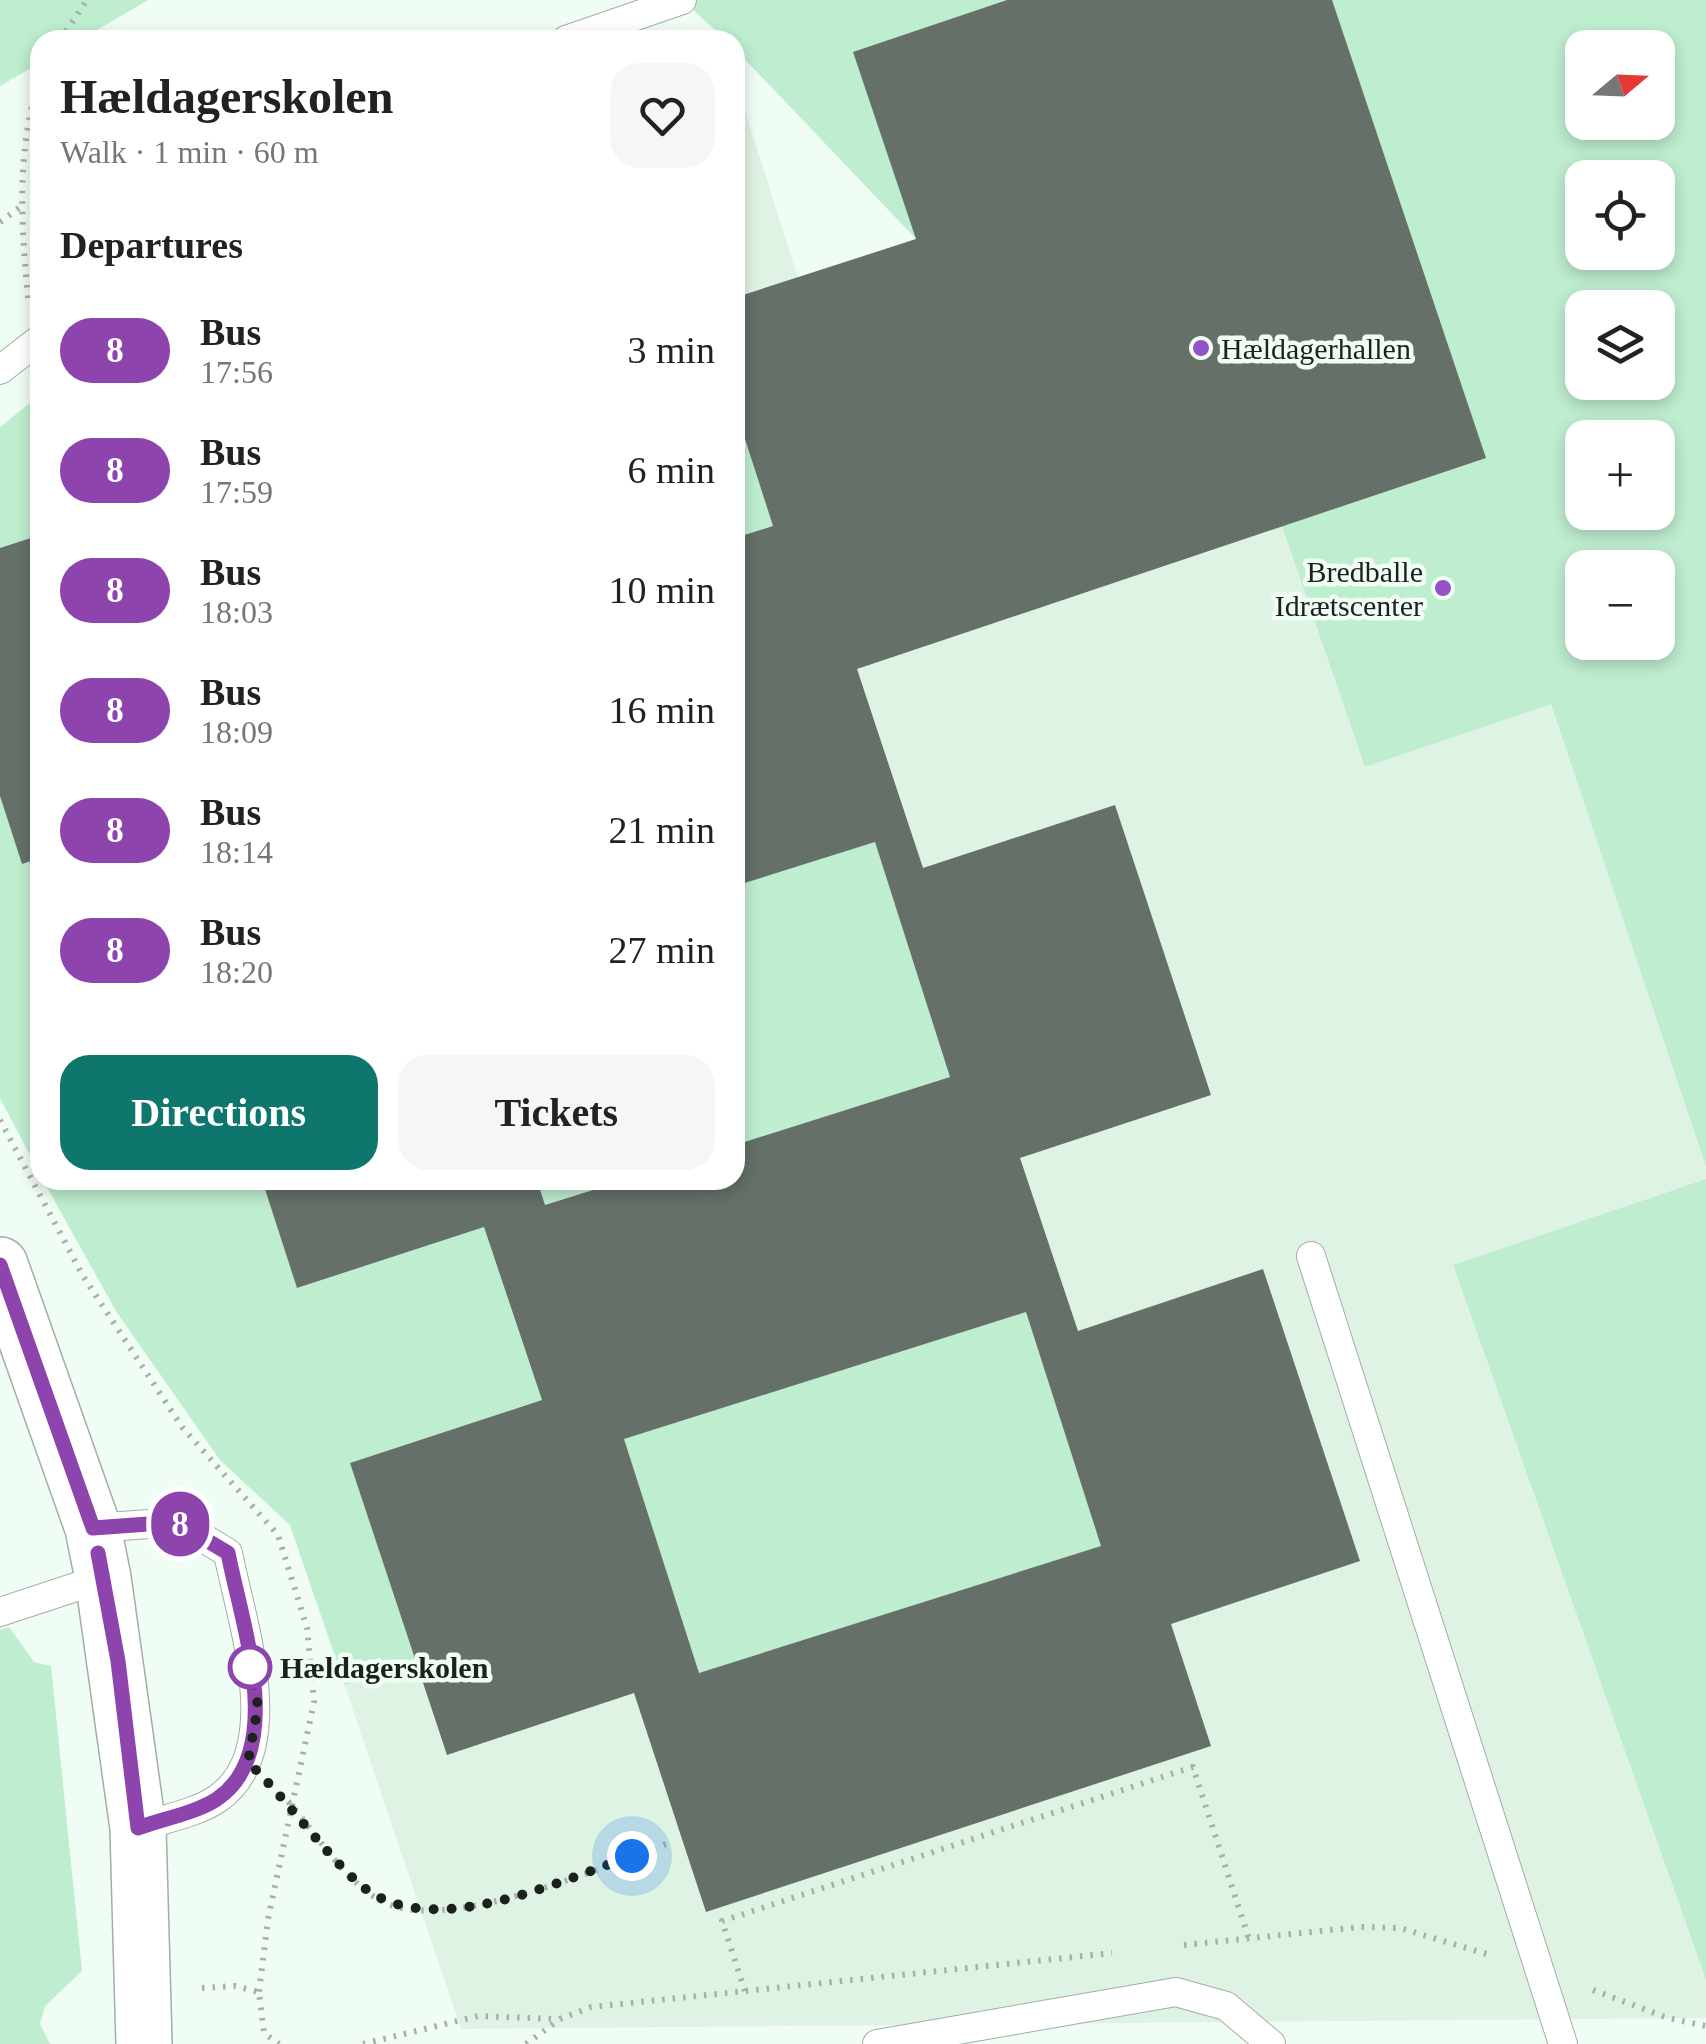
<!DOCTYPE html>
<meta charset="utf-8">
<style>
body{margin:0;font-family:Georgia,serif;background:#f6f6f6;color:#222;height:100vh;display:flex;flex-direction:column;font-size:38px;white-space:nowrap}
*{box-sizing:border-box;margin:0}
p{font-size:32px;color:#767676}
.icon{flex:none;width:55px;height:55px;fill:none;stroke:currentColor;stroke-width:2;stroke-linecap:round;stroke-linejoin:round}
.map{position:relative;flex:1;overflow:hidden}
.panel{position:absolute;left:30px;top:30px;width:715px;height:1160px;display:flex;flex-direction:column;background:#fff;border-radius:30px;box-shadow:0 5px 15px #0003}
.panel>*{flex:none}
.badge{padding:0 20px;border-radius:32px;font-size:35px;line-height:65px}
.needle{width:65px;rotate:71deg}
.tools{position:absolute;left:1565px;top:30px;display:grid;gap:20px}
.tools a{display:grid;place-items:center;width:110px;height:110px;border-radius:20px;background:#fff;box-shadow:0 5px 15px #0003;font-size:50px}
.you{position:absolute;width:50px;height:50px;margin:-25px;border:8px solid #fff;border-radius:50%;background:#1a73e8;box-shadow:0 0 0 15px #1a73e833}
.map>.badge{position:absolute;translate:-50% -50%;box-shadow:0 0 0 5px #fff}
h2{padding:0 30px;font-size:38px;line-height:90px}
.round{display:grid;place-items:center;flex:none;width:105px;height:105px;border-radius:30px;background:#f6f6f6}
.summary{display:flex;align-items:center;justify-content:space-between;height:170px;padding:0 30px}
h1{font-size:48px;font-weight:800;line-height:75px}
.primary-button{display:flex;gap:20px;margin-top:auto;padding:20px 30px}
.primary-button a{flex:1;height:115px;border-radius:30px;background:#0f766e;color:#fff;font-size:40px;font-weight:800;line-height:115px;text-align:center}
.primary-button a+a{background:#f6f6f6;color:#222}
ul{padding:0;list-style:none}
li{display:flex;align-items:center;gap:30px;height:120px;padding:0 30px}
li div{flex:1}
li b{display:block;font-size:38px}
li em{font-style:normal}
li .badge{min-width:110px;font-weight:700;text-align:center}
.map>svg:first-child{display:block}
.built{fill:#dff3e5}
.green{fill:#beedcf;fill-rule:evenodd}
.building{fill:#657069;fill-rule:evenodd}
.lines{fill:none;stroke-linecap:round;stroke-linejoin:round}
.service-casing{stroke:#a2aea6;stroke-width:30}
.tertiary-casing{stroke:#a2aea6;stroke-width:58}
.path{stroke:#a6b0a9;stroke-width:6;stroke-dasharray:2.5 8;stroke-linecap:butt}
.service{stroke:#fff;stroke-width:28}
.tertiary{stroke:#fff;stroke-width:55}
.line-casing{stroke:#fff;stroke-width:22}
.line{stroke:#8e44ad;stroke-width:15}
.walk{stroke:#1d211e;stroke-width:10;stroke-dasharray:0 18}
.poi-dot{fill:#9353c8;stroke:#f0fdf4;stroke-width:4}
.stop-dot{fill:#fff;stroke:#8e44ad;stroke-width:5}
.labels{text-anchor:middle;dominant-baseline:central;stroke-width:9;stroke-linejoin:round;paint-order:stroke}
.poi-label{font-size:30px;fill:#1d211e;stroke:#f0fdf4;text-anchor:start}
.stop-label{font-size:30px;font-weight:bold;fill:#1d211e;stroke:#f0fdf4;text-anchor:start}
</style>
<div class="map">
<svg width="1706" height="2044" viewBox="0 0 1706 2044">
<rect width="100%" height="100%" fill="#f0fdf4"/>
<polygon class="built" points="735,79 799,281 916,239 1282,523 1551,703 1706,1167 1706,1179 1453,1265 1706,1980 1706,2018 461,2029 290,1525 220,1460 116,1311 43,1180 735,1180"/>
<g class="green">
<polygon points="0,0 148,0 80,40 40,40 40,63 0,86"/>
<path d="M682 0H1706V1167L1551 704 1365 767 1281 523 1040 608 916 239 735 49V40H726ZM1582 48H1658V122H1582ZM1582 178H1658V252H1582ZM1582 308H1658V382H1582ZM1582 438H1658V512H1582ZM1582 568H1658V642H1582Z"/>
<polygon points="40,395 40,535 0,548 0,427"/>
<polygon points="735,408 773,526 735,538"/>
<polygon points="0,796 22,863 40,858 40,1174 0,1098"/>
<polygon points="875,842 950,1077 735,1145 735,886"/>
<polygon points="1706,1179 1706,1980 1453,1265"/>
<polygon points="43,1180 262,1180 298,1288 484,1227 542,1400 350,1463 417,1662 345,1685 290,1525 220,1460 116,1311"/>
<polygon points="537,1180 625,1180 545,1205"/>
<polygon points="1026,1312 1101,1546 699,1673 624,1439"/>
<polygon points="9,1627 34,1662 51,1666 82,1971 45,2006 40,2024 50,2044 0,2044 0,1630"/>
</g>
<g class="building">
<path d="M1007 0H1332L1486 458 857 669 923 868 1115 805 1211 1095 1020 1158 1078 1331 1263 1269 1360 1561 1171 1624 1211 1746 706 1912 634 1693 447 1755 350 1463 542 1400 484 1227 297 1288 262 1180H537L545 1205 625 1180H735V1145L950 1077 875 842 735 886V538L773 526 735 408V275L743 295 916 239 853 52ZM1026 1312 1101 1546 699 1673 624 1439Z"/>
<polygon points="40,535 40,858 22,864 0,796 0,548"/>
</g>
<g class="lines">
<defs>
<g id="service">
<polyline points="566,40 682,0"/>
<polyline points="0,370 40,339"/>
<polyline points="1311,1256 1563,2044"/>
<path d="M93 1528 177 1522 228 1553C241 1621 288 1751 217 1799 197 1813 162 1819 138 1828"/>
<polyline points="0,1612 103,1578"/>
<polyline points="877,2044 1176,1992 1226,2006 1271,2044"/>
</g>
<polyline id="tertiary" points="0,1265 93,1528 103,1578 138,1828 144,2044"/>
</defs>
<use href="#service" class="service-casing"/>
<use href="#tertiary" class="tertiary-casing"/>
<g class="path">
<polyline points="60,40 87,0"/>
<polyline points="0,222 19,208"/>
<path d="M28 298C21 222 16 151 40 77"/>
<polyline points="0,1120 83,1276 182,1427 278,1535 307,1628 314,1702 268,1919 259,1992"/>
<path d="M281 1794C315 1828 343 1885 388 1904 455 1931 601 1867 669 1843"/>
<polyline points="1184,1945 1360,1927 1400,1928 1487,1954"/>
<polyline points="202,1988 235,1986 259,1992 264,2033 279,2044"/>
<polyline points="1593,1990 1668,2018 1706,2026"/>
<polyline points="745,1991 722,1921 1193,1767 1249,1939"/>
<polyline points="363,2044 478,2016 558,2019"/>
<polyline points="526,2044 560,2019 591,2007 1112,1953"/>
</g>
<use href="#service" class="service"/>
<use href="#tertiary" class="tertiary"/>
</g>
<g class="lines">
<defs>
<path id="line" d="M0 1265 93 1528 176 1522 228 1553C241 1621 288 1751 217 1799 196 1813 162 1819 138 1828L118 1661 98 1553"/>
</defs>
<use href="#line" class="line-casing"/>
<use href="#line" class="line"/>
<path class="walk" d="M250 1667 258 1706 248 1762C287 1800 318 1845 356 1881 425 1946 556 1882 632 1856"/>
</g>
<g class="poi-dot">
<circle cx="1201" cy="348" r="10"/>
<circle cx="1443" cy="588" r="10"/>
</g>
<circle class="stop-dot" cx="250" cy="1667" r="20"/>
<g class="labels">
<g class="poi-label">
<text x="1221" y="348">Hældagerhallen</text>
<text x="1423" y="571" text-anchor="end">Bredballe<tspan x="1423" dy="34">Idrætscenter</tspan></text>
</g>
<g class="stop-label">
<text x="280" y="1667">Hældagerskolen</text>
</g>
</g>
</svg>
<div class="tools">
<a><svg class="needle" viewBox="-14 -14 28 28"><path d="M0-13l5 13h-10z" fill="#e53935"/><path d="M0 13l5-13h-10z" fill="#767676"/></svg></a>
<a><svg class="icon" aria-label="locate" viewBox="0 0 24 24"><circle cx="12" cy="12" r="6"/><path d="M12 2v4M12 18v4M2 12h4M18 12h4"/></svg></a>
<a><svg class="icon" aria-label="layers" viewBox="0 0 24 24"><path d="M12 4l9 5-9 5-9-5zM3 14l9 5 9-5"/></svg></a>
<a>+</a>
<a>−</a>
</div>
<div class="you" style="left:632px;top:1856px"></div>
<b class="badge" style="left:180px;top:1524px;background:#8e44ad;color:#fff">8</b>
<section class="panel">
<div class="summary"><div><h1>Hældagerskolen</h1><p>Walk · 1 min · 60 m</p></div><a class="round"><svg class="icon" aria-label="heart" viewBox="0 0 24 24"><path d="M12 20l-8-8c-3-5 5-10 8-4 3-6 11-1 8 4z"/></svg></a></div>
<h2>Departures</h2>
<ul>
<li><span class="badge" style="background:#8e44ad;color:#fff">8</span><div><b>Bus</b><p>17:56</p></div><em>3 min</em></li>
<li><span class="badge" style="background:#8e44ad;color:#fff">8</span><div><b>Bus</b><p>17:59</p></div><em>6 min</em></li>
<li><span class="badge" style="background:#8e44ad;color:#fff">8</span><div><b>Bus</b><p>18:03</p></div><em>10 min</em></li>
<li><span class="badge" style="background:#8e44ad;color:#fff">8</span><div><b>Bus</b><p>18:09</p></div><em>16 min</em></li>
<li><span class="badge" style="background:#8e44ad;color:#fff">8</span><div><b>Bus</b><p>18:14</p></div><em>21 min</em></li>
<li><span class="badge" style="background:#8e44ad;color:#fff">8</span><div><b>Bus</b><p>18:20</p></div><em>27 min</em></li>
</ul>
<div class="primary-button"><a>Directions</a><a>Tickets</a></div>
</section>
</div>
